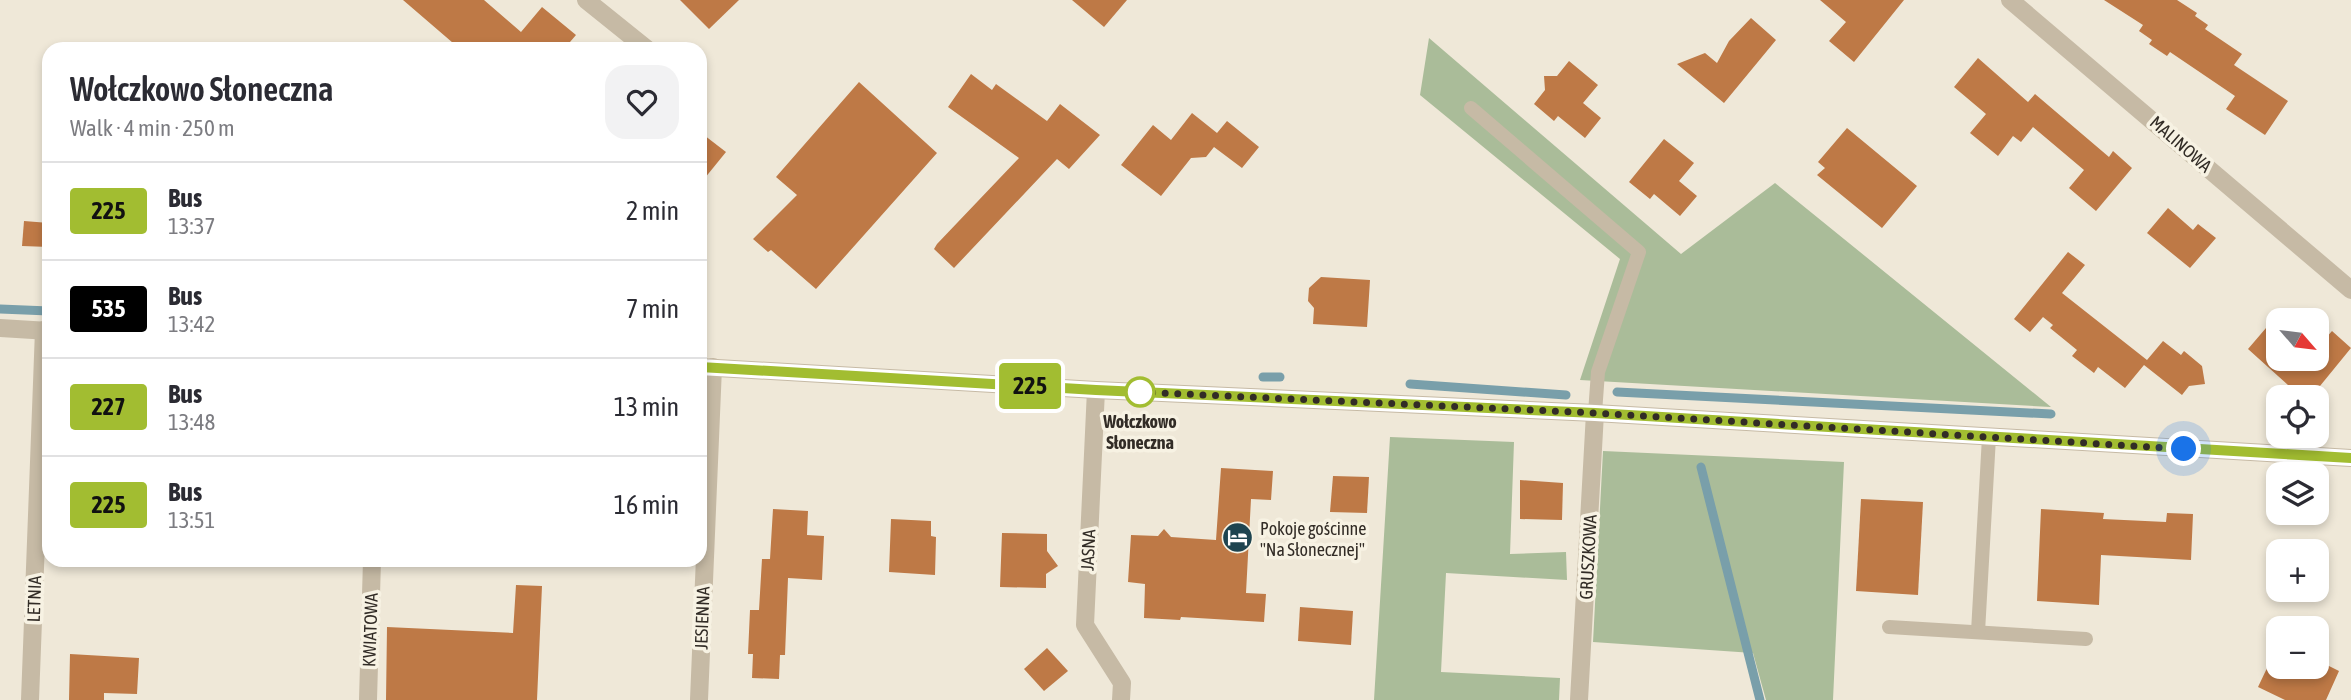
<!DOCTYPE html>
<meta charset="utf-8">
<style>
body{margin:0;font-family:"Asap Condensed",sans-serif;background:#f2f2f3;color:#2b2b33;height:100vh;display:flex;flex-direction:column;font-size:26px;white-space:nowrap}
*{box-sizing:border-box;margin:0}
p{font-size:23px;color:#7c7c81}
.icon{flex:none;width:38px;height:38px;fill:none;stroke:currentColor;stroke-width:2;stroke-linecap:round;stroke-linejoin:round}
.map{position:relative;flex:1;overflow:hidden}
.details{position:absolute;left:42px;top:42px;width:665px;height:525px;display:flex;flex-direction:column;background:#fff;border-radius:21px;box-shadow:0 4px 10px #0003}
.details>*{flex:none}
.badge{padding:0 14px;border-radius:5px;font-size:24px;line-height:46px}
.needle{width:46px;rotate:118deg}
.fabs{position:absolute;left:2266px;top:308px;display:grid;gap:14px}
.fabs a{display:grid;place-items:center;width:63px;height:63px;border-radius:14px;background:#fff;box-shadow:0 4px 10px #0003;font-size:35px}
.you{position:absolute;width:35px;height:35px;margin:-18px;border:5px solid #fff;border-radius:50%;background:#1a73e8;box-shadow:0 0 0 10px #1a73e833}
.map>.badge{position:absolute;translate:-50% -50%;box-shadow:0 0 0 4px #fff}
.round{display:grid;place-items:center;flex:none;width:74px;height:74px;border-radius:21px;background:#f2f2f3}
.overview{display:flex;align-items:center;justify-content:space-between;height:119px;padding:0 28px}
h1{font-size:33px;font-weight:600;line-height:52px}
ul{padding:0;list-style:none}
li{display:flex;align-items:center;gap:21px;height:98px;padding:0 28px;border-top:2px solid #e1e1e2}
li div{flex:1}
li b{display:block;font-size:26px}
li em{font-style:normal}
li .badge{min-width:77px;font-weight:700;text-align:center}
.map>svg:first-child{display:block}
.green{fill:#aabc99}
.lines{fill:none;stroke-linecap:round;stroke-linejoin:round}
.stream{stroke:#799faa;stroke-width:9}
.building{fill:#be7946}
.service{stroke:#c6baa5;stroke-width:14}
.minor{stroke:#c6baa5;stroke-width:18}
.tertiary{stroke:#c6baa5;stroke-width:18}
.line-casing{stroke:#fff;stroke-width:16}
.line{stroke:#a2bd31;stroke-width:10}
.walk{stroke:#322c26;stroke-width:7;stroke-dasharray:0 12.6}
.stop-dot{fill:#fff;stroke:#a2bd31;stroke-width:3.5}
.labels{text-anchor:middle;dominant-baseline:central;stroke-width:7;stroke-linejoin:round;paint-order:stroke}
.street-label{font-size:18px;fill:#322c26;stroke:#f7f2e3}
.stop-label{font-size:18px;font-weight:bold;fill:#322c26;stroke:#f7f2e3}
.poi-label{font-size:18px;fill:#322c26;stroke:#f7f2e3;text-anchor:start}
</style>
<div class="map">
<svg width="2351" height="700" viewBox="0 0 2351 700">
<rect width="100%" height="100%" fill="#efe8d8"/>
<g class="green">
<polygon points="1429,38 1681,254 1775,183 2051,407 1580,380 1620,259 1420,95"/>
<polygon points="1390,437 1514,442 1510,554 1566,552 1567,580 1446,573 1441,672 1560,678 1559,700 1374,700"/>
<polygon points="1603,451 1844,462 1833,700 1766,700 1753,653 1593,642"/>
</g>
<g class="lines">
<g class="stream">
<polyline points="0,309 49,311"/>
<polyline points="1263,377 1280,377"/>
<polyline points="1410,384 1566,395"/>
<polyline points="1617,392 2051,414"/>
<polyline points="1701,467 1760,700"/>
</g>
</g>
<g class="building">
<polygon points="403,0 484,0 521,32 542,7 576,35 564,49 460,49"/>
<polygon points="680,0 739,0 709,29"/>
<polygon points="1072,0 1127,0 1104,27"/>
<polygon points="1820,0 1904,0 1854,62 1829,41 1846,22"/>
<polygon points="2104,0 2177,0 2197,13 2195,16 2208,25 2205,29 2242,54 2234,65 2288,101 2265,135 2226,109 2235,96 2170,52 2167,56 2149,44 2152,40 2139,31 2143,25"/>
<polygon points="1751,18 1776,40 1724,103 1677,64 1705,53 1717,63 1729,41"/>
<polygon points="1978,58 2028,102 2035,94 2109,157 2113,151 2132,168 2096,211 2069,188 2084,170 2033,127 2021,142 2013,136 1998,156 1970,133 1986,114 1954,87"/>
<polygon points="1569,61 1598,85 1583,103 1601,118 1585,138 1558,116 1554,121 1534,104 1545,90 1544,76 1557,76"/>
<polygon points="971,74 992,90 996,84 1047,121 1060,104 1100,135 1069,169 1057,159 954,268 934,249 937,244 1019,158 948,107"/>
<polygon points="859,82 937,153 816,289 771,250 768,252 753,239 797,195 776,177"/>
<polygon points="1192,113 1217,133 1227,121 1259,147 1242,168 1214,147 1206,157 1191,158 1161,196 1121,165 1153,125 1171,140"/>
<polygon points="1847,128 1917,186 1882,228 1817,175 1825,168 1818,162"/>
<polygon points="700,132 726,152 700,184"/>
<polygon points="1664,139 1694,163 1679,181 1697,196 1680,216 1654,194 1650,199 1629,182"/>
<polygon points="2168,208 2193,230 2198,224 2216,238 2190,268 2147,233"/>
<polygon points="24,221 49,223 49,247 22,246"/>
<polygon points="2068,252 2085,265 2062,293 2147,360 2163,341 2181,355 2184,351 2202,366 2205,384 2189,386 2182,395 2144,365 2125,388 2098,367 2094,373 2072,356 2077,350 2050,328 2053,325 2043,317 2030,332 2014,319"/>
<polygon points="1321,277 1370,280 1367,327 1313,324 1314,308 1308,301 1309,288"/>
<polygon points="2278,324 2278,359 2317,359 2317,348 2332,331 2351,348 2311,397 2304,397 2288,385 2248,349 2266,328 2271,332"/>
<polygon points="1221,468 1273,471 1271,500 1251,499 1246,593 1266,594 1264,622 1181,617 1180,620 1144,618 1145,584 1128,582 1131,535 1158,536 1164,529 1171,537 1216,540"/>
<polygon points="1333,476 1369,477 1367,513 1330,512"/>
<polygon points="1520,480 1563,483 1562,520 1520,519"/>
<polygon points="1861,499 1923,502 1918,595 1856,591"/>
<polygon points="773,509 808,511 807,535 824,536 822,580 788,578 785,655 780,655 779,679 752,678 753,654 748,654 750,610 759,610 762,559 770,559"/>
<polygon points="2041,509 2104,513 2103,519 2166,522 2167,513 2193,514 2191,560 2101,555 2099,605 2037,601"/>
<polygon points="891,519 931,521 931,536 936,537 935,575 889,572"/>
<polygon points="1002,533 1047,534 1047,551 1058,566 1046,574 1046,588 1000,587"/>
<polygon points="516,585 542,586 537,700 386,700 387,627 513,633"/>
<polygon points="1300,607 1353,611 1351,645 1298,641"/>
<polygon points="2278,645 2278,667 2317,667 2317,660 2339,671 2326,700 2285,700 2258,687"/>
<polygon points="1047,648 1068,671 1044,691 1024,669"/>
<polygon points="70,654 139,658 137,694 104,693 104,700 69,700"/>
</g>
<g class="lines">
<g class="service">
<polyline points="1471,108 1639,252 1598,372 1595,413"/>
<polyline points="1889,627 2086,639"/>
<polyline points="1978,632 1989,437"/>
</g>
<g class="minor">
<polyline points="586,0 647,49"/>
<polyline points="2010,0 2351,290"/>
<polyline points="1096,390 1085,625 1122,683 1121,700"/>
<polyline points="30,700 44,330"/>
<polyline points="368,700 372,560"/>
<polyline points="699,700 713,367"/>
<polyline points="1579,700 1595,413"/>
</g>
<g class="tertiary">
<polyline points="0,328 49,331"/>
<polyline points="700,367 1096,390 1595,413 2351,458"/>
</g>
</g>
<g class="lines">
<defs>
<polyline id="line" points="700,367 1096,390 1595,413 2351,458"/>
</defs>
<use href="#line" class="line-casing"/>
<use href="#line" class="line"/>
<polyline class="walk" points="1140,392 1595,413 2184,449"/>
</g>
<defs>
<symbol id="hotel-disc" viewBox="-11 -11 22 22"><circle r="9.5" fill="#1e4450" stroke="#f7f2e3"/><path d="M-6-4.5h1.5V1H6V5H4.5V3h-9V5H-6ZM-4 0a1.8 1.8 0 1 1 3.6 0ZM.5 0V-2.5h3Q6-2.5 6 0Z" fill="#fff"/></symbol>
</defs>
<g fill-rule="evenodd">
<use href="#hotel-disc" x="1220" y="520" width="35" height="35"/>
</g>
<circle class="stop-dot" cx="1140" cy="392" r="14"/>
<g class="labels">
<g class="street-label">
<text transform="translate(2181 144) rotate(41)">MALINOWA</text>
<text transform="translate(1088 550) rotate(-87)">JASNA</text>
<text transform="translate(1588 557) rotate(-87)">GRUSZKOWA</text>
<text transform="translate(34 599) rotate(-88)">LETNIA</text>
<text transform="translate(702 618) rotate(-88)">JESIENNA</text>
<text transform="translate(370 630) rotate(-88)">KWIATOWA</text>
</g>
<g class="stop-label">
<text x="1140" y="421">Wołczkowo<tspan x="1140" dy="21">Słoneczna</tspan></text>
</g>
<g class="poi-label">
<text x="1260" y="528">Pokoje gościnne<tspan x="1260" dy="21">"Na Słonecznej"</tspan></text>
</g>
</g>
</svg>
<div class="fabs">
<a><svg class="needle" viewBox="-14 -14 28 28"><path d="M0-13l5 13h-10z" fill="#e53935"/><path d="M0 13l5-13h-10z" fill="#7c7c81"/></svg></a>
<a><svg class="icon" aria-label="locate" viewBox="0 0 24 24"><circle cx="12" cy="12" r="6"/><path d="M12 2v4M12 18v4M2 12h4M18 12h4"/></svg></a>
<a><svg class="icon" aria-label="layers" viewBox="0 0 24 24"><path d="M12 4l9 5-9 5-9-5zM3 14l9 5 9-5"/></svg></a>
<a>+</a>
<a>−</a>
</div>
<div class="you" style="left:2184px;top:449px"></div>
<b class="badge" style="left:1030px;top:386px;background:#a2bd31;color:#111">225</b>
<section class="details">
<div class="overview"><div><h1>Wołczkowo Słoneczna</h1><p>Walk · 4 min · 250 m</p></div><a class="round"><svg class="icon" aria-label="heart" viewBox="0 0 24 24"><path d="M12 20l-8-8c-3-5 5-10 8-4 3-6 11-1 8 4z"/></svg></a></div>
<ul>
<li><span class="badge" style="background:#a2bd31;color:#111">225</span><div><b>Bus</b><p>13:37</p></div><em>2 min</em></li>
<li><span class="badge" style="background:#000;color:#fff">535</span><div><b>Bus</b><p>13:42</p></div><em>7 min</em></li>
<li><span class="badge" style="background:#a2bd31;color:#111">227</span><div><b>Bus</b><p>13:48</p></div><em>13 min</em></li>
<li><span class="badge" style="background:#a2bd31;color:#111">225</span><div><b>Bus</b><p>13:51</p></div><em>16 min</em></li>
</ul>
</section>
</div>
